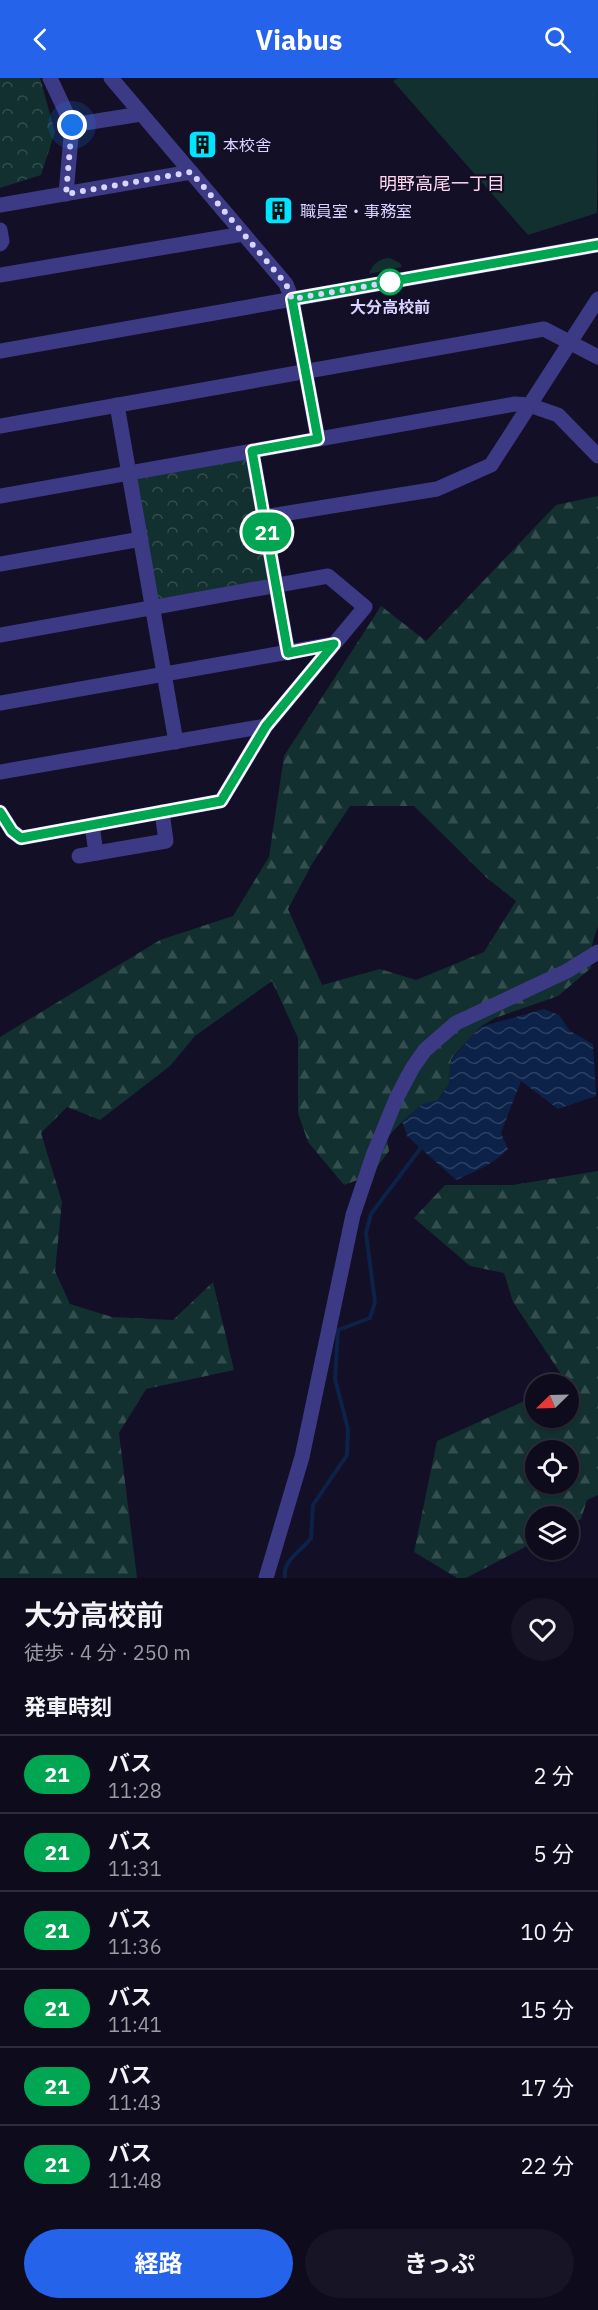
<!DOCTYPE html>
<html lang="ja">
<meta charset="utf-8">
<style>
body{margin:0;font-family:"IBM Plex Sans","Noto Sans JP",sans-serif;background:#171425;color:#f1f3f6;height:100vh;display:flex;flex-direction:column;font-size:22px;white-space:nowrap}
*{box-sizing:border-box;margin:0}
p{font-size:20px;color:#9b9ba3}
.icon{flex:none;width:33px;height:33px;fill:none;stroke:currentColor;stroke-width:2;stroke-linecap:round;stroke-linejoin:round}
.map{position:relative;height:1500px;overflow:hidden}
.drawer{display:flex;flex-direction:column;background:#0e0b1c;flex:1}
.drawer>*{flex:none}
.badge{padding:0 12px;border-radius:20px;font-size:21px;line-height:39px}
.needle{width:39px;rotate:247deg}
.fabs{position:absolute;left:525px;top:1296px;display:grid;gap:12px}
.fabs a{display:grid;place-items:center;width:54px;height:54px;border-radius:50%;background:#0e0b1c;box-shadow:0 2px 4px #0004,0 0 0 2px #2e2b3b;font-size:30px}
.you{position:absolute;width:30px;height:30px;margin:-15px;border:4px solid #fff;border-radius:50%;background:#1a73e8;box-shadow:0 0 0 9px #1a73e833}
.map>.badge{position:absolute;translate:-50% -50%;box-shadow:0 0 0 3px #fff}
h2{padding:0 24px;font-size:22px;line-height:54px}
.round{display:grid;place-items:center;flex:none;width:63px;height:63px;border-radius:32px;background:#171425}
.overview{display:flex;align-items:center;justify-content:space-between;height:102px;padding:0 24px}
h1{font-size:28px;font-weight:700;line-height:45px}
.cta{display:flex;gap:12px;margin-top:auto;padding:12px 24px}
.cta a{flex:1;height:69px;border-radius:36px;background:#2563eb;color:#fff;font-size:24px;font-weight:700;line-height:69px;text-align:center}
.cta a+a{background:#171425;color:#f1f3f6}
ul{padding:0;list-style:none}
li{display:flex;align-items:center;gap:18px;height:78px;padding:0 24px;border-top:2px solid #2e2b3b}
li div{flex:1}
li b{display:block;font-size:22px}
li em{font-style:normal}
li .badge{min-width:66px;font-weight:700;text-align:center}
header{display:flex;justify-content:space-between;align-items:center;height:78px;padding:0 24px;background:#2563eb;color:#fff;font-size:27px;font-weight:700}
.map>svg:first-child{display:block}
.grass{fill:#12302f}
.forest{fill:url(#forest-firs);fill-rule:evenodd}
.park{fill:url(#park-crowns)}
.water{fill:url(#water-waves)}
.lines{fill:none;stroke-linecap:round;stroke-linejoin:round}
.stream{stroke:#0c2248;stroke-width:4}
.minor{stroke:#3d3a85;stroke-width:15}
.tertiary{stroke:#3d3a85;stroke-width:15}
.line-casing{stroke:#fff;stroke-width:14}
.line{stroke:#00a651;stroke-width:9}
.walk{stroke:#d9d4ff;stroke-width:6;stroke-dasharray:0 10.8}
.stop-dot{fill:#fff;stroke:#00a651;stroke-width:3}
.labels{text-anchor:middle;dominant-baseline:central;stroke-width:4.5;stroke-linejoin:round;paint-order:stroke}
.poi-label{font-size:16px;fill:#d9d4ff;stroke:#130f26;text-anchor:start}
.stop-label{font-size:16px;font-weight:bold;fill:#d9d4ff;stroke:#130f26}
.neighbourhood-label{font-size:18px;fill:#ffd6f0;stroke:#130f26}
</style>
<header><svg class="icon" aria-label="back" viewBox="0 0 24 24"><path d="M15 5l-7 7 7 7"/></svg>Viabus<svg class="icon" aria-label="search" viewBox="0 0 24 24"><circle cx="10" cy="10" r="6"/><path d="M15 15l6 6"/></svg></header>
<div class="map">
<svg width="598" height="1500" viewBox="0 0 598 1500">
<defs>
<pattern id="forest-firs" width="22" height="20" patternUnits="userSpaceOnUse" patternTransform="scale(1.5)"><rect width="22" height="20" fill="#12302f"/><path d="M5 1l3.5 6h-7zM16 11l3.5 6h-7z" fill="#344d4e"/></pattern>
<pattern id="park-crowns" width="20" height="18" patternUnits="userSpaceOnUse" patternTransform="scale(1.5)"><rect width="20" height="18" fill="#12302f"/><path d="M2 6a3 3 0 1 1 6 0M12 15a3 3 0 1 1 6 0" fill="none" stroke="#344d4e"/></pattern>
<pattern id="water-waves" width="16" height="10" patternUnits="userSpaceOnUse" patternTransform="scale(1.5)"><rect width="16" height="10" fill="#0c2248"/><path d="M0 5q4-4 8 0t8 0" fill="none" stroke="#2f4163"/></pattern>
</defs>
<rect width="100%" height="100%" fill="#130f26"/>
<g class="grass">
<polygon points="398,0 598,0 597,135 528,157 393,3"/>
<path d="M390 180 400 185 402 189 369 196C372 186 380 180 390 180Z"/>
</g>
<g class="forest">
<path d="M598 418V847L592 867 591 890 558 918 495 940 480 949 451 981 449 1006 438 1022C416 1028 402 1043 387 1060L389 1073 371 1097 344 1107 308 1064 298 1035V960L272 903 195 958 170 988 100 1042 67 1029 41 1055 62 1124 55 1193 70 1226 112 1239 173 1242 213 1204 234 1292 146 1311 119 1355 137 1500H0V959L160 862 233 838 269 779 284 678 381 528 426 563 556 427ZM350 728H414L487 800 516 823 484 874 416 902 380 891 322 907 288 831 312 786Z"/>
<path d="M598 1093V1417L587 1422 581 1441 569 1447 568 1438H536L535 1464 466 1500H457L414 1474 437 1363 535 1318 536 1340H568V1306H553L563 1299 513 1224 504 1195 470 1188 414 1140 445 1107H513ZM568 1372V1406H536V1372Z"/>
</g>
<g class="park">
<polygon points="0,0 40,0 55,54 41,97 0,110"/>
<polygon points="245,380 248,383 269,498 265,503 161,523 156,519 135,403 138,400"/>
</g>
<path class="water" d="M544 931 559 937 570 953 593 966 596 1018 558 1031 521 1003 501 1055 508 1071C495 1086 473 1094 456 1102L407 1058 402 1043 423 1026 438 1022 449 1006 451 982 480 949Z"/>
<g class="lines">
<path class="stream" d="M285 1500C282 1482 302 1473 311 1460L313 1427 347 1377 348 1351 335 1301 338 1252 370 1240 375 1224 366 1155 371 1136 423 1067"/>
<g class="minor">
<polyline points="50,0 72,47 66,116"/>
<polyline points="111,0 286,206 292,221 318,361"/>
<polyline points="72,47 141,36"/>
<polyline points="0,127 191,94"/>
<polyline points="0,152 2,163 0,166"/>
<polyline points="0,197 243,156"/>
<polyline points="117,327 176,664"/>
<polyline points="0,348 544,251 598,279"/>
<polyline points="252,373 288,575"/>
<polyline points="0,418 515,326 529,327 558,337 598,378"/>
<polyline points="264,439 437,411 491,387 598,221"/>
<polyline points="0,486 141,461"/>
<polyline points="0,557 328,498 365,529 266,648 221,723 21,760 12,753 0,734"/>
<polyline points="0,625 334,566"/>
<polyline points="0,694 266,648"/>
<polyline points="92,747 96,775"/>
<polyline points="79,778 166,763 162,734"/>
</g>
<g class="tertiary">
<polyline points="0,273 598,167"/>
<polyline points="266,1500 302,1379 353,1137 374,1075 397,1019 413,989 425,972 456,945 567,893 598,874"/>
</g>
</g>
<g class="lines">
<defs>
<polyline id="line" points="0,734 12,753 21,760 221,723 266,648 334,566 288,575 252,373 318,361 292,221 598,167"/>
</defs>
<use href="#line" class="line-casing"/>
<use href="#line" class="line"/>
<polyline class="walk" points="72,47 66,116 191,94 286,206 292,221 397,203 390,204"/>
</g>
<defs>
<symbol id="building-square" viewBox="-11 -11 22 22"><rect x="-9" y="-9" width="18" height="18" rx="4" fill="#00e5ff" stroke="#130f26"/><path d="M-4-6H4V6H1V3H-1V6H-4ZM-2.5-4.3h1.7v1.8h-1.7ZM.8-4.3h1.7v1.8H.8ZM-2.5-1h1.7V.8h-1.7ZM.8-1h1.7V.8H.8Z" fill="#111"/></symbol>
</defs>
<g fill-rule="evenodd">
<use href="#building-square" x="186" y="50" width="33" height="33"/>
<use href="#building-square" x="262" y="116" width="33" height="33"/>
</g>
<circle class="stop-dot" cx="390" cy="204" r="12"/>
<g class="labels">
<g class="poi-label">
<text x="223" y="67">本校舎</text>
<text x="300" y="133">職員室・事務室</text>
</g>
<g class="stop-label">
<text x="390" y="229">大分高校前</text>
</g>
<g class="neighbourhood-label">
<text x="442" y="105">明野高尾一丁目</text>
</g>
</g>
</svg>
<div class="fabs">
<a><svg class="needle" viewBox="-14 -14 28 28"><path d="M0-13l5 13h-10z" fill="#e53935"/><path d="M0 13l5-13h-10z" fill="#9b9ba3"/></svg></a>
<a><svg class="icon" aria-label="locate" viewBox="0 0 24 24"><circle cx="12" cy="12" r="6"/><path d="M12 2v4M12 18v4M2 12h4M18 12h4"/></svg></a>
<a><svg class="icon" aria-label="layers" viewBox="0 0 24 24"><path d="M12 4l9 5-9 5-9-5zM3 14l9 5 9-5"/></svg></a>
</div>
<div class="you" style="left:72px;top:47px"></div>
<b class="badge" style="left:267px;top:454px;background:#00a651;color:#fff">21</b>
</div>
<section class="drawer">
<div class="overview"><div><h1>大分高校前</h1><p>徒歩 · 4 分 · 250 m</p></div><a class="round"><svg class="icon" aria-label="heart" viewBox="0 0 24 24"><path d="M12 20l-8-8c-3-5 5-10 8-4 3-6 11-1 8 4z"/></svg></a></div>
<h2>発車時刻</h2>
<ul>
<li><span class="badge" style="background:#00a651;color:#fff">21</span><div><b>バス</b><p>11:28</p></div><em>2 分</em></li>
<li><span class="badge" style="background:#00a651;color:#fff">21</span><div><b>バス</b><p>11:31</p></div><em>5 分</em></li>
<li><span class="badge" style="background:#00a651;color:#fff">21</span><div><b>バス</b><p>11:36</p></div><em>10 分</em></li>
<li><span class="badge" style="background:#00a651;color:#fff">21</span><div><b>バス</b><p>11:41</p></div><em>15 分</em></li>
<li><span class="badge" style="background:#00a651;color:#fff">21</span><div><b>バス</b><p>11:43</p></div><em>17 分</em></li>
<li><span class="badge" style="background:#00a651;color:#fff">21</span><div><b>バス</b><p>11:48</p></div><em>22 分</em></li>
</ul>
<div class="cta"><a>経路</a><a>きっぷ</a></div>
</section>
